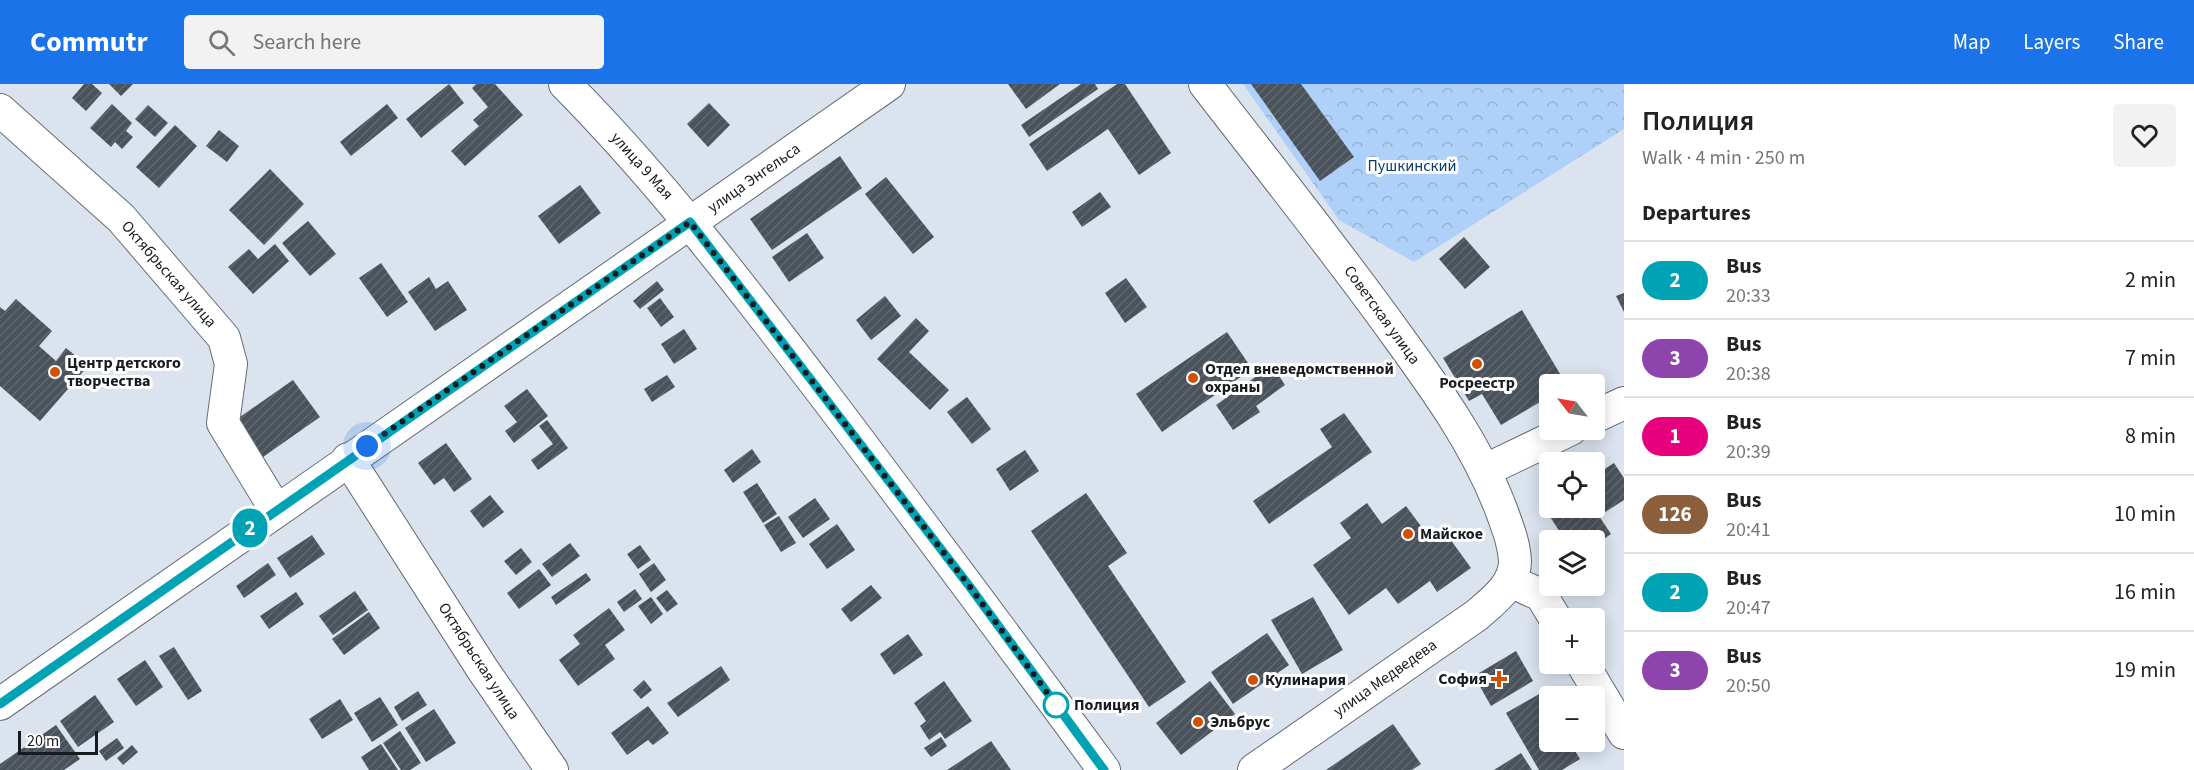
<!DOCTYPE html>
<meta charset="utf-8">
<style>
body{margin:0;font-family:"Source Sans 3",sans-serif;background:#f2f2f2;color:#222;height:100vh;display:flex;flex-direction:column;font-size:22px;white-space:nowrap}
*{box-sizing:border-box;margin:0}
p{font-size:20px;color:#767676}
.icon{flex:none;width:33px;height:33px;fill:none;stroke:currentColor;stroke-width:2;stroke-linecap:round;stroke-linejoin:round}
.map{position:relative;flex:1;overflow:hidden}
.panel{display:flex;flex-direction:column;background:#fff;width:570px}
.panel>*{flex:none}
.badge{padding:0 12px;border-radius:20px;font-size:21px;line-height:39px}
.needle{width:39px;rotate:301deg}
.controls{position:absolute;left:1539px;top:290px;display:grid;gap:12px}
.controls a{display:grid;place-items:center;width:66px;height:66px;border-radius:6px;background:#fff;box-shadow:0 3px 15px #0003;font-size:30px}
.scale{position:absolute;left:18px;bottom:15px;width:80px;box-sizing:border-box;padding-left:6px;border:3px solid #181b1f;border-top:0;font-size:16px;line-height:21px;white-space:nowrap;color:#181b1f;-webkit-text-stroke:4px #fff;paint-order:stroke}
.you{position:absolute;width:30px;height:30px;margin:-15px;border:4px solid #fff;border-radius:50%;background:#1a73e8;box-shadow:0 0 0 9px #1a73e833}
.map>.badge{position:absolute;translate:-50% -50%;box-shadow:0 0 0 3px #fff}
h2{padding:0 18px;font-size:22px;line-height:54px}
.round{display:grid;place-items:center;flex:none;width:63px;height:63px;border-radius:6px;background:#f2f2f2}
.head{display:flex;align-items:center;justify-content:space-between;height:102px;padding:0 18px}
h1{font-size:28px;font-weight:600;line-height:45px}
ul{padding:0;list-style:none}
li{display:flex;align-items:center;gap:18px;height:78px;padding:0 18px;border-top:2px solid #e0e0e0}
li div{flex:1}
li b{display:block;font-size:22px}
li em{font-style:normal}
li .badge{min-width:66px;font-weight:700;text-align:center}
header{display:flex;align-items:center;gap:36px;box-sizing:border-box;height:84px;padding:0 30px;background:#1a73e8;color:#fff}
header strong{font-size:28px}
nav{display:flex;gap:33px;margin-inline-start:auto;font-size:21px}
.search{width:420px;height:54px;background:#f2f2f2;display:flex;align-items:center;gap:15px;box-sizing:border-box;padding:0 21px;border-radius:6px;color:#767676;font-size:22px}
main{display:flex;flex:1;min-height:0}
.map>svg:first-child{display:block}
.forest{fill:url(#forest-crowns)}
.building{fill:url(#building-hatch)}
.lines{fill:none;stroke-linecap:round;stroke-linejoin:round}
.minor-casing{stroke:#646c76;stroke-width:34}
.minor{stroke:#fff;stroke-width:32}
.line-casing{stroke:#fff;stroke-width:14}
.line{stroke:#00a3b4;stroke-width:9}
.walk{stroke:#181b1f;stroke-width:6;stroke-dasharray:0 10.8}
.poi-dot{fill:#d35000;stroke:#fff;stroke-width:2}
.stop-dot{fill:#fff;stroke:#00a3b4;stroke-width:3}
.labels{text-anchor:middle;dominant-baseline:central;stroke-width:6;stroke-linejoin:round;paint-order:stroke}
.street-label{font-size:16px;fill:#181b1f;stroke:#fff}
.park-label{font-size:16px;fill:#0c3b68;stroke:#fff}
.poi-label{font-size:16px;font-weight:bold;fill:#181b1f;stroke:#fff;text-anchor:start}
.stop-label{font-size:16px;font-weight:bold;fill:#181b1f;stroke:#fff;text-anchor:start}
</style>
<header>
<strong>Commutr</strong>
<div class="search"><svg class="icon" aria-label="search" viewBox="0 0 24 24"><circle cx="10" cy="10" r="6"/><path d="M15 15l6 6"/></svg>Search here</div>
<nav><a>Map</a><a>Layers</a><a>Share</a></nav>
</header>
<main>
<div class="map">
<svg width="1624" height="686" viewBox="0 0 1624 686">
<defs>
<pattern id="forest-crowns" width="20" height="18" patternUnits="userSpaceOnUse" patternTransform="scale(1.5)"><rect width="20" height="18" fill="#afd1f9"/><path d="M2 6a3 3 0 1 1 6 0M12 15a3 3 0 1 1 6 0" fill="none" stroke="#96b3d5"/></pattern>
<pattern id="building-hatch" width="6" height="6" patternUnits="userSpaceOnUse" patternTransform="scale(1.5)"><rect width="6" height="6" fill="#4a525b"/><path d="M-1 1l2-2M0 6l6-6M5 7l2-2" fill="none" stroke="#60676e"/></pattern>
</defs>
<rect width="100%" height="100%" fill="#dae3ee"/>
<polygon class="forest" points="1243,0 1624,0 1624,45 1414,178 1339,136"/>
<g class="building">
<polygon points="84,0 92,0 102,9 86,27 72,14"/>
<polygon points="109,0 133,0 121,12"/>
<polygon points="449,0 464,19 421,54 406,35"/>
<polygon points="476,0 495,0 523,31 465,82 451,67 479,42 473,36 488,23 472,4"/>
<polygon points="1008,0 1060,0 1026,25"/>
<polygon points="1081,0 1095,0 1098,5 1029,53 1021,41"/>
<polygon points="1117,0 1125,0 1171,69 1139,91 1108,45 1047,87 1029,60"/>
<polygon points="1251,0 1301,0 1354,73 1320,97"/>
<polygon points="709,19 730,41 708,63 687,40"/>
<polygon points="112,20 132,39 126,47 133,53 122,65 115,58 111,63 90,44"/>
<polygon points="387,20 398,34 351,72 340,58"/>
<polygon points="148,21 168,39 155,53 135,35"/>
<polygon points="175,41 197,62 159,104 136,83"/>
<polygon points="219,46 239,62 227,78 206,62"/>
<polygon points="840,72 862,104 772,166 750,135"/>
<polygon points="270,85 304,120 264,161 229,126"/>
<polygon points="886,93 934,153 913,170 865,110"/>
<polygon points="580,101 601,129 559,160 538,132"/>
<polygon points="1100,108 1111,123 1082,143 1072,128"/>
<polygon points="308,137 336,170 310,192 282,159"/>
<polygon points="807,149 824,174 789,198 772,173"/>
<polygon points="1464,153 1490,183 1465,205 1439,175"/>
<polygon points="275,160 289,177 253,210 228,183 249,165 258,175"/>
<polygon points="381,179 408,218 387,233 359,194"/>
<polygon points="429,193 436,205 448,197 467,226 435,247 408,208"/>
<polygon points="1126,194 1147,223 1125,239 1105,209"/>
<polygon points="657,197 664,206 640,225 633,217"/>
<polygon points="1624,209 1624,228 1616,212"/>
<polygon points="885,212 901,232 871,256 856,236"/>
<polygon points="660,214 674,233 661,243 647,224"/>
<polygon points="16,215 52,247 39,262 56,277 66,264 88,282 40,337 0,302 0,223 5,227"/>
<polygon points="1522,226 1566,300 1550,300 1550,312 1501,341 1482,310 1469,317 1443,274"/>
<polygon points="916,234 929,247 909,268 949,306 930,326 877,275"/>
<polygon points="684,245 697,265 674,280 661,260"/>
<polygon points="1227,248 1252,285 1162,348 1136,310"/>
<polygon points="1272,281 1285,301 1256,322 1260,328 1233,346 1216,321"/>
<polygon points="667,291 675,303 652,318 644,305"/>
<polygon points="293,296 320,333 263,373 237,335"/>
<polygon points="527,305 548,332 514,359 505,347 517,338 504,322"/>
<polygon points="967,313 991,345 972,360 947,328"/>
<polygon points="1344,329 1372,368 1269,440 1253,417 1332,363 1320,345"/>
<polygon points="547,336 568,364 538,386 531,376 553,360 539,342"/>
<polygon points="446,359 472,395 454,408 444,394 434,401 418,379"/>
<polygon points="752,365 761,378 733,399 724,386"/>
<polygon points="1025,366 1039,387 1010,407 996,385"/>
<polygon points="1614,379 1624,394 1624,416 1599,432 1611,450 1594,462 1594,456 1565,456 1545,425 1550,422 1594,423 1594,392"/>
<polygon points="757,399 777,430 763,439 743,408"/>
<polygon points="1086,409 1127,469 1108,482 1186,598 1149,623 1031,447"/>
<polygon points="490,411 504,428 483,444 470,427"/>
<polygon points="815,414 830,435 803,454 788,433"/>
<polygon points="1367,419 1382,440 1406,422 1432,457 1445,448 1471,484 1437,508 1430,497 1398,520 1386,504 1349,531 1313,481 1351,454 1340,439"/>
<polygon points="779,432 796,459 781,468 764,441"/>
<polygon points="837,440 855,466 827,485 809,460"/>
<polygon points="312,451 325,470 290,494 277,474"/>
<polygon points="570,459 580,472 552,493 542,480"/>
<polygon points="640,461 651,476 638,485 627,470"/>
<polygon points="521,464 532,478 516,491 504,477"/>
<polygon points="268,479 276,491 244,514 236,502"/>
<polygon points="654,479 666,496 651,508 639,490"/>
<polygon points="539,485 551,501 519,525 507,509"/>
<polygon points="586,489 591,496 556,521 551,513"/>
<polygon points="871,501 882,514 851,538 841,525"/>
<polygon points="635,505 642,515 624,528 617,518"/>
<polygon points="667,506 678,520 667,528 656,514"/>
<polygon points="355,507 368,526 333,551 319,532"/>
<polygon points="296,508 304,520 269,545 260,532"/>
<polygon points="651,513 663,530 651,540 638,522"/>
<polygon points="1313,513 1343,566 1302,590 1271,536"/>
<polygon points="609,524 625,546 605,561 615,575 578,602 559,576 580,560 573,551"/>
<polygon points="369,528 380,544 344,571 332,555"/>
<polygon points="1267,549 1289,581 1233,620 1211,588"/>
<polygon points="908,550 923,571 894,591 880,570"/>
<polygon points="174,563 202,607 188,616 159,572"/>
<polygon points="1516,567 1533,597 1491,622 1474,592"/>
<polygon points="145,576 163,603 136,622 117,595"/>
<polygon points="721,582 730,596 678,633 667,619"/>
<polygon points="644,596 652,606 641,615 633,606"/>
<polygon points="944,597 972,637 945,655 940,648 929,656 920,642 926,637 914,619"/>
<polygon points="1210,597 1235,630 1181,671 1156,639"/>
<polygon points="418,607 427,621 402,637 394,623"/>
<polygon points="1541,609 1550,623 1550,657 1569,657 1580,675 1562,686 1539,686 1506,629"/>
<polygon points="95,611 114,638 78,663 60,637"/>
<polygon points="380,613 398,641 372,658 354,629"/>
<polygon points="340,615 353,636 322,655 309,635"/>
<polygon points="648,622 669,649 653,661 648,656 627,671 611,649"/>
<polygon points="434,625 456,659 426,678 405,644"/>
<polygon points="1393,640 1421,680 1412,686 1326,686"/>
<polygon points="56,641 80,675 64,686 0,686 0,680"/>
<polygon points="400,647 421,679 410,686 401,686 383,659"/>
<polygon points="941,653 947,662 931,673 924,664"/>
<polygon points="117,654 124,664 106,677 99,667"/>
<polygon points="991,657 1011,686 947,686"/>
<polygon points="381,660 398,686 369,686 361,673"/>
<polygon points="132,661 138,668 123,681 117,674"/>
<polygon points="1521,669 1532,686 1494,686"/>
</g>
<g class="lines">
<defs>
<g id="minor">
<path d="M565 0C666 102 751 215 838 329 927 447 1016 566 1104 686"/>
<path d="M1205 0C1269 83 1335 165 1396 250 1436 305 1476 360 1501 425 1507 442 1514 458 1515 477 1515 501 1494 516 1477 531L1254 686"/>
<polyline points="0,26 121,134 224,254 231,280 223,339 276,426"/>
<polyline points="1594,333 1624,319"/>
<polyline points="348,375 483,586 552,686"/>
<polyline points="1486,386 1571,345"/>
<polyline points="1510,497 1541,511 1555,534"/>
<polyline points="1582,579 1624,649"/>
<polyline points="0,620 889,0"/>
</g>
</defs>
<use href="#minor" class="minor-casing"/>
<use href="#minor" class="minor"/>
</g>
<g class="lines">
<defs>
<polyline id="line" points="0,620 690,138 970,503 1104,686"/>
</defs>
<use href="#line" class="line-casing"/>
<use href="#line" class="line"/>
<polyline class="walk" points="367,362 690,138 970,503 1056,621"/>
</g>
<g class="poi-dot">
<circle cx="1477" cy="280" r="6"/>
<circle cx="55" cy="288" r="6"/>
<circle cx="1193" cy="294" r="6"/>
<circle cx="1408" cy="450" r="6"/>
<path d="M1496 586h6v6h6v6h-6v6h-6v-6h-6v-6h6z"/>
<circle cx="1253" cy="596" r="6"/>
<circle cx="1198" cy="638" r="6"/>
</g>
<circle class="stop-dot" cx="1056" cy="621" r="12"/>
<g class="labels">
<g class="street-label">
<text transform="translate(642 82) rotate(48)">улица 9 Мая</text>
<text transform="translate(754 94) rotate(-35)">улица Энгельса</text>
<text transform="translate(169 190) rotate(49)">Октябрьская улица</text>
<text transform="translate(1382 231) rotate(54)">Советская улица</text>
<text transform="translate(479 577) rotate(57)">Октябрьская улица</text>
<text transform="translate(1385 594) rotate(-35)">улица Медведева</text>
</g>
<g class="park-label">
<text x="1412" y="82">Пушкинский</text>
</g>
<g class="poi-label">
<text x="67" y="279">Центр детского<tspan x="67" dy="18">творчества</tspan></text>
<text x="1205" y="285">Отдел вневедомственной<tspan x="1205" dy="18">охраны</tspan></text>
<text x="1477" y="299" text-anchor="middle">Росреестр</text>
<text x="1420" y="450">Майское</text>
<text x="1487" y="595" text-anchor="end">София</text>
<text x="1265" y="596">Кулинария</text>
<text x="1210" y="638">Эльбрус</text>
</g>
<g class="stop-label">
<text x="1074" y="621">Полиция</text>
</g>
</g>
</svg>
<div class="controls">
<a><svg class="needle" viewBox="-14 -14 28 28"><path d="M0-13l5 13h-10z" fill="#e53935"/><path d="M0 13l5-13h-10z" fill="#767676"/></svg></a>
<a><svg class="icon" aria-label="locate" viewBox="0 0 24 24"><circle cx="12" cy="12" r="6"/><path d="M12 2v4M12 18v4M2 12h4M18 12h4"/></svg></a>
<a><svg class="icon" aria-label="layers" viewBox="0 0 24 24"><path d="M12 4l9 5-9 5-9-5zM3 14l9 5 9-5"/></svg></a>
<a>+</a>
<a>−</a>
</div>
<div class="scale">20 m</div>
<div class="you" style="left:367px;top:362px"></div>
<b class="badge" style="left:250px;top:444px;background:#00a3b4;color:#fff">2</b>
</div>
<section class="panel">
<div class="head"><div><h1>Полиция</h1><p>Walk · 4 min · 250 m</p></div><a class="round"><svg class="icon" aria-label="heart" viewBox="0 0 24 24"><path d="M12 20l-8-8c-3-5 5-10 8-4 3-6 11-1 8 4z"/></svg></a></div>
<h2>Departures</h2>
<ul>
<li><span class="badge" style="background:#00a3b4;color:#fff">2</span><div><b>Bus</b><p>20:33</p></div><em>2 min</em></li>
<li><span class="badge" style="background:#8e44ad;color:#fff">3</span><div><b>Bus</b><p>20:38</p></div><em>7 min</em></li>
<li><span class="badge" style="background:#e6007e;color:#fff">1</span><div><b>Bus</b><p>20:39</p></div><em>8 min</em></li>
<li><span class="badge" style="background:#8b5e3c;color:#fff">126</span><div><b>Bus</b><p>20:41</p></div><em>10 min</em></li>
<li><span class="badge" style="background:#00a3b4;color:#fff">2</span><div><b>Bus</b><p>20:47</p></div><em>16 min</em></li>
<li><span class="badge" style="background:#8e44ad;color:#fff">3</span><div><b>Bus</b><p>20:50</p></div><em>19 min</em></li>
</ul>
</section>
</main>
